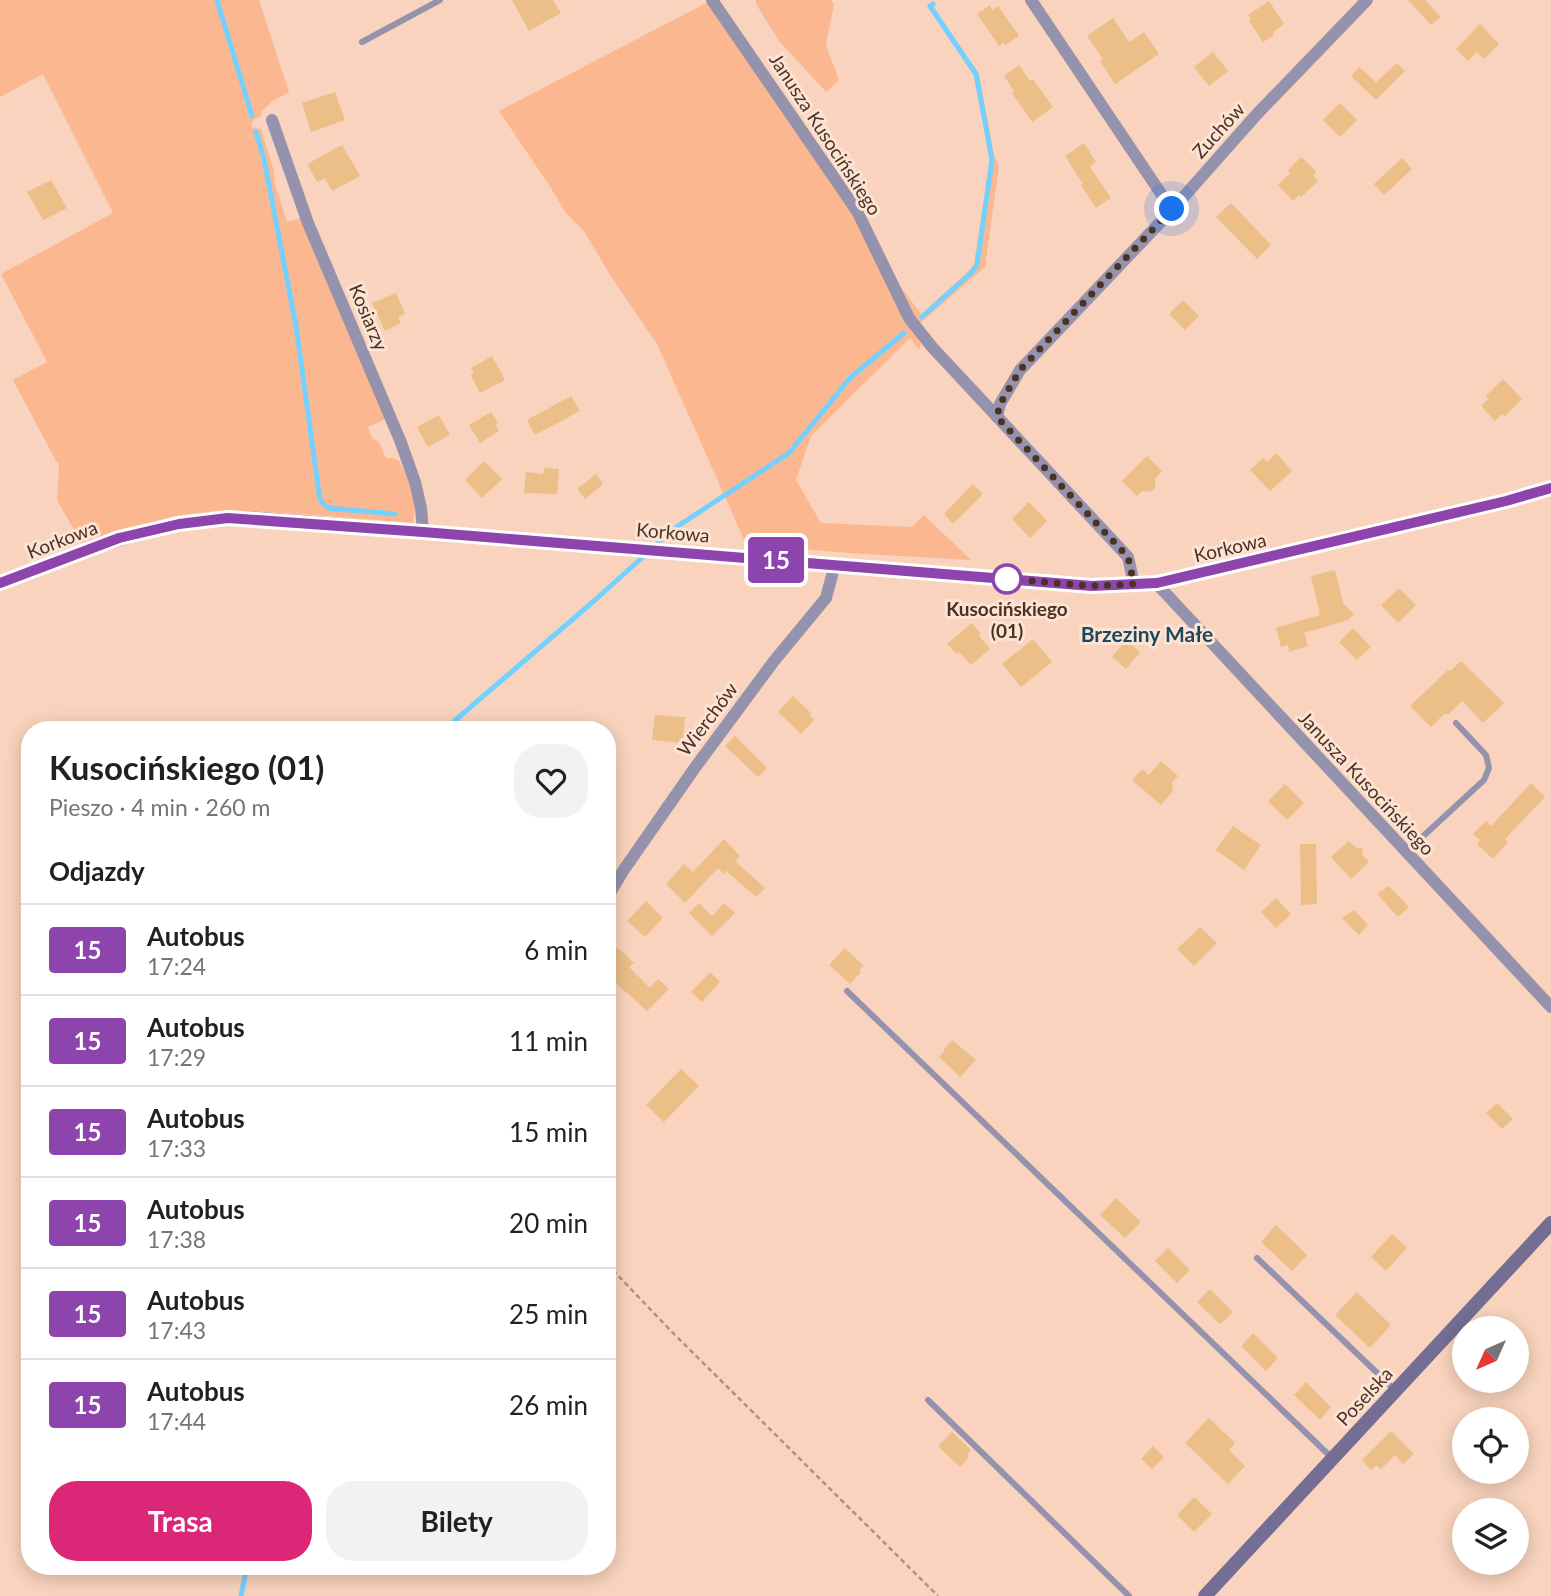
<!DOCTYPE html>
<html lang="pl">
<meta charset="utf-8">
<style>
body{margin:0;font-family:Lato,sans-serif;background:#f2f2f2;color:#202124;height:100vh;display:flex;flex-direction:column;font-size:26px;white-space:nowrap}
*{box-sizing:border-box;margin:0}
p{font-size:23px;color:#757577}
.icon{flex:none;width:38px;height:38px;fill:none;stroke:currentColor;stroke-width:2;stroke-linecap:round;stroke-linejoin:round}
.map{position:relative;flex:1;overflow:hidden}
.panel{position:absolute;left:21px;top:721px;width:595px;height:854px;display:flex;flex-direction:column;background:#fff;border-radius:28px;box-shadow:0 4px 18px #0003}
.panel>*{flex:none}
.badge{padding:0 14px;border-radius:5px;font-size:24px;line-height:46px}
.needle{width:46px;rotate:225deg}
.tools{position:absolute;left:1452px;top:1316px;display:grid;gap:14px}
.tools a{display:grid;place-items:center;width:77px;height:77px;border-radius:50%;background:#fff;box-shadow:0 4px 18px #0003;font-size:35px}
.you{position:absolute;width:35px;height:35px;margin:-18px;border:5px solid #fff;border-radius:50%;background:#1a73e8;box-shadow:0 0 0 10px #1a73e833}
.map>.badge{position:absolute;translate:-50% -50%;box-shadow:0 0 0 4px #fff}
h2{padding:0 28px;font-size:26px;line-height:63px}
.round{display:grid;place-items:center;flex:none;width:74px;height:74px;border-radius:28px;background:#f2f2f2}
.headline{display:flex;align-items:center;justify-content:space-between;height:119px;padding:0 28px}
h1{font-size:33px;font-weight:700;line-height:52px}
.cta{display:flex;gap:14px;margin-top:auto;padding:14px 28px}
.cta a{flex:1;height:80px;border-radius:28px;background:#db2777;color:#fff;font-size:28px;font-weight:700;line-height:80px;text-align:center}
.cta a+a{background:#f2f2f2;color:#202124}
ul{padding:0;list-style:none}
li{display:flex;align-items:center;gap:21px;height:91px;padding:0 28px;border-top:2px solid #e0e0e0}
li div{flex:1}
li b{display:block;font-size:26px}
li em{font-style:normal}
li .badge{min-width:77px;font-weight:700;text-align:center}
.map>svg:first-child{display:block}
.green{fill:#fbb890}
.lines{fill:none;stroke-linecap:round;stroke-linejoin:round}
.stream{stroke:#73d1ff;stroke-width:5}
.building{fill:#ecbf88}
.path{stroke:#b1907d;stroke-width:2.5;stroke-dasharray:5 3.5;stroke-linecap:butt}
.lane{stroke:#9592ad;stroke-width:6}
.street{stroke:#9592ad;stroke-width:12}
.secondary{stroke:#746e94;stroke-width:14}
.line-casing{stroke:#fff;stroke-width:16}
.line{stroke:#8e44ad;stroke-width:10}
.walk{stroke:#4b3223;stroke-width:7;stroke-dasharray:0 12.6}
.stop-dot{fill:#fff;stroke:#8e44ad;stroke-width:3.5}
.labels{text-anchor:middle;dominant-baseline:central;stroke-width:6;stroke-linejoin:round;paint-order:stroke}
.street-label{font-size:19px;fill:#4b3223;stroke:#fde3d4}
.stop-label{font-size:19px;font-weight:bold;fill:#4b3223;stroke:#fde3d4}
.neighbourhood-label{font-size:21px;font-weight:bold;fill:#1b485d;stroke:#fde3d4}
</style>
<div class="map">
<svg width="1551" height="1596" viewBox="0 0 1551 1596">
<rect width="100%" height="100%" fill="#f9d3bd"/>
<g class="green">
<polygon points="0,0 259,0 289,92 273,101 261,112 262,115 253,120 251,127 261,129 274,171 275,184 287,222 301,218 386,419 368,427 372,438 379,442 386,458 393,458 399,461 408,479 415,507 413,523 315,515 225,510 174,516 82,544 57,500 59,464 56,461 13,380 47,362 1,274 113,213 43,74 0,97"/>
<polygon points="756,0 831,0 834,4 826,45 839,80 826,92 779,41 756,4"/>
<polygon points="708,2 853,211 903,315 921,344 919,350 910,338 811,436 796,480 821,523 912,527 924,515 971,560 848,553 746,544 657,344 612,278 584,231 565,212 551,188 499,111"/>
<polygon points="930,3 979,74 994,155 999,166 985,267 919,324 913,316 898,283 921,314 971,269 974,263 990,160 974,76 927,5"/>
</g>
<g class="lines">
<g class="stream">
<polyline points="217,0 252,116"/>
<polyline points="256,132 264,159 296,326 320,500 328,508 395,514"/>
<polyline points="922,317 972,272 977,265 992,160 976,74 930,6 933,4"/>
<polyline points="448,730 452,723 595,600 675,528 789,453 850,378 904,333"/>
<polyline points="241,1596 247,1566"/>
</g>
</g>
<g class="building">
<polygon points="512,0 553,0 561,13 529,31"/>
<polygon points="1408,0 1425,0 1441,17 1431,25"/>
<polygon points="1269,1 1284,24 1273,32 1274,35 1263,42 1249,21 1251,20 1248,15"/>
<polygon points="990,5 992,10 998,6 1019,36 1005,45 1004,42 999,46 977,14"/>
<polygon points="1113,18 1129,42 1144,32 1159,54 1115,84 1100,61 1103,59 1087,36"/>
<polygon points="1480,24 1499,44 1484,59 1477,52 1468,61 1456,49"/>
<polygon points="1213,52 1228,71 1209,86 1194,67"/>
<polygon points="1397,63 1405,71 1376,100 1351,76 1359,67 1376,82"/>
<polygon points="1019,65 1030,81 1033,79 1053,107 1032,122 1012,93 1014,91 1004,76"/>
<polygon points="335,92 345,120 311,132 302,103"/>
<polygon points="1340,103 1357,120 1340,137 1323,120"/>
<polygon points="1084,143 1096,162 1090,167 1111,198 1096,208 1081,185 1083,184 1065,156"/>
<polygon points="342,145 360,176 332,191 325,178 317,182 307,164"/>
<polygon points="1301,157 1316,171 1313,175 1318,181 1301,197 1299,195 1293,201 1278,185 1290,173 1288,170"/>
<polygon points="1402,158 1412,169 1384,195 1374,184"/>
<polygon points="51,180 67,208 43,220 27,192"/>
<polygon points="1231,203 1271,245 1257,259 1216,217"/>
<polygon points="396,293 405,314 398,317 401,323 385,331 372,303"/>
<polygon points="1183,300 1199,316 1185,330 1169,314"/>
<polygon points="492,356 505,380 480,393 471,375 474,373 471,368"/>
<polygon points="1503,379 1522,399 1505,416 1502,414 1495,421 1481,406 1488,399 1486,396"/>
<polygon points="571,396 580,411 535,435 527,420"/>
<polygon points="491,412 498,423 495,424 499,431 480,443 469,425"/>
<polygon points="439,415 450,435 428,447 417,427"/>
<polygon points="1276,453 1292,471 1270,491 1250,470 1263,458 1267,462"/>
<polygon points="1147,456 1162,471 1155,479 1155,488 1151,492 1142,491 1137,496 1122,481"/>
<polygon points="484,461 502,479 482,498 465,480"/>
<polygon points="544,468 559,469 557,494 524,493 526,472 543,474"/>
<polygon points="596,474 603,484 585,499 577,489"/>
<polygon points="973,484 983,494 953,524 944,514"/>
<polygon points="1029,502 1047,521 1030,538 1012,519"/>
<polygon points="1335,570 1343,603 1354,614 1348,620 1304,633 1308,646 1289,652 1288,645 1281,647 1276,628 1320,615 1311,576"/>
<polygon points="1399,588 1416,605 1398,623 1381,605"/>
<polygon points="972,623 981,634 979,636 990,649 971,665 959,652 957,654 947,644"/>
<polygon points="1353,628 1371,647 1357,660 1339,642"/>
<polygon points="1033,639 1052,662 1021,687 1002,664"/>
<polygon points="1126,640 1140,652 1126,669 1112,657"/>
<polygon points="1461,661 1504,703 1483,723 1462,701 1449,714 1444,714 1431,727 1410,706 1448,670 1450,671"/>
<polygon points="793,696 811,713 809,714 814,720 801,734 778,712"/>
<polygon points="655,715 685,717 683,743 652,740"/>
<polygon points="735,736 767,768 758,777 725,746"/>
<polygon points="1161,761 1178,776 1172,782 1173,791 1161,805 1132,780 1142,769 1149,775"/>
<polygon points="1531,783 1545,797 1505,839 1508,842 1493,859 1477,844 1480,840 1473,834 1486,821 1491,826"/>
<polygon points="1285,784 1304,803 1287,820 1268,801"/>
<polygon points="1233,826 1261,845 1244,870 1216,850"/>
<polygon points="724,839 740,856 735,861 765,888 756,897 726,871 724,874 718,868 685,903 666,884 684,864 693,872"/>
<polygon points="1349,841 1357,848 1363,848 1362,854 1369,862 1351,879 1331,857"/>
<polygon points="1300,844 1316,844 1317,904 1301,905"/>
<polygon points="1389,886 1409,907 1398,917 1377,894"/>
<polygon points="1276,898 1291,914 1276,928 1261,912"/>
<polygon points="646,901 663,918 645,937 627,921"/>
<polygon points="699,903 712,916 724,903 735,913 712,936 689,913"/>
<polygon points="1354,910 1368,925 1359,935 1342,918"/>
<polygon points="1200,927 1217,943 1194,966 1177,949"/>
<polygon points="617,947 634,963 629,967 650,988 658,979 669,989 647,1011 607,975 607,958"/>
<polygon points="845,948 864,966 859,970 861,972 850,984 829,965"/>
<polygon points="710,972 720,982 702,1002 691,992"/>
<polygon points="952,1040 976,1060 960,1077 939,1057 945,1050 944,1049"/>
<polygon points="681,1069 699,1086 664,1122 646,1105"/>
<polygon points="1497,1103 1513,1119 1502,1129 1486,1113"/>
<polygon points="1116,1198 1141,1222 1125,1238 1100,1215"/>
<polygon points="1276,1225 1307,1255 1292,1271 1261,1242"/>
<polygon points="1392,1234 1407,1248 1386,1271 1371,1257"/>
<polygon points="1168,1248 1190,1270 1177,1283 1155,1261"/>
<polygon points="1210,1289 1233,1312 1220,1324 1197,1302"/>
<polygon points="1357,1292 1391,1325 1370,1348 1335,1315"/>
<polygon points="1253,1333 1278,1358 1266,1371 1241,1346"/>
<polygon points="1306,1382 1331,1407 1320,1420 1294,1395"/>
<polygon points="1209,1418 1235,1443 1229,1450 1245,1466 1228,1484 1185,1443"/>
<polygon points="1391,1431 1414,1454 1403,1464 1395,1455 1381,1469 1376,1465 1371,1470 1362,1460"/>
<polygon points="952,1432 971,1450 967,1455 969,1457 960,1467 938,1446"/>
<polygon points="1153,1446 1164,1457 1152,1469 1141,1459"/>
<polygon points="1194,1497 1212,1514 1194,1532 1177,1515"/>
</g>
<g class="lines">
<polyline class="path" points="607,1264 671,1331 938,1596"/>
<g class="lane">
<polyline points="362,42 440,0"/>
<polyline points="1406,852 1484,780 1489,768 1486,755 1456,723"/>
<polyline points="847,991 1331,1457"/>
<polyline points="1257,1258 1395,1390"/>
<polyline points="928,1400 1129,1596"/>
</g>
<g class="street">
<polyline points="712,0 857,211 909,318 932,347 1128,557 1134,584"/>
<polyline points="1031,0 1172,210"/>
<polyline points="272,120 308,223 400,440 415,482 421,508 423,532"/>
<polyline points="997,417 1000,404 1020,370 1172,210 1257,114 1367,0"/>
<polyline points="1156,583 1551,1007"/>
<polyline points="607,898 623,871 694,769 774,661 826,598 835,564"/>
</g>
<g class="secondary">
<path d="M0 583C74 555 147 523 227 518 251 517 277 521 302 522L1092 586 1156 583 1506 501 1551 488"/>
<polyline points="1205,1596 1551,1223"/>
</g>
</g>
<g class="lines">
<defs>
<polyline id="line" points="0,583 119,538 179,524 228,518 423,532 1092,586 1157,583 1506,501 1551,488"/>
</defs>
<use href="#line" class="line-casing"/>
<use href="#line" class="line"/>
<polyline class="walk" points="1007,579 1092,586 1134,584 1128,557 997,417 1000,404 1020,370 1172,209"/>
</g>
<circle class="stop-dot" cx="1007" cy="579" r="14"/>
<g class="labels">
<g class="street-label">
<text transform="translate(1218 130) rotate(-48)">Zuchów</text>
<text transform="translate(826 134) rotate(57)">Janusza Kusocińskiego</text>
<text transform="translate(369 317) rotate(67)">Kosiarzy</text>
<text transform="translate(673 532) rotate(5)">Korkowa</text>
<text transform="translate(62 539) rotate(-21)">Korkowa</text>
<text transform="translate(1230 547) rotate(-13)">Korkowa</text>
<text transform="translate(707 719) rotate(-53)">Wierchów</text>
<text transform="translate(1367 783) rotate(47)">Janusza Kusocińskiego</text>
<text transform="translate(1364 1396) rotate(-47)">Poselska</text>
</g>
<g class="stop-label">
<text x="1007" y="608">Kusocińskiego<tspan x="1007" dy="22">(01)</tspan></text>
</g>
<g class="neighbourhood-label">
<text x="1147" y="633">Brzeziny Małe</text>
</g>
</g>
</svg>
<div class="tools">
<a><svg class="needle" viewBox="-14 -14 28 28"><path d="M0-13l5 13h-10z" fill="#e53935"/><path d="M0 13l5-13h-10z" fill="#757577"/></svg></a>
<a><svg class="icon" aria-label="locate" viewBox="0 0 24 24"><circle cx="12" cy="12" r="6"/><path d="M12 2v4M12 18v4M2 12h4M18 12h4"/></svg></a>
<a><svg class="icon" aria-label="layers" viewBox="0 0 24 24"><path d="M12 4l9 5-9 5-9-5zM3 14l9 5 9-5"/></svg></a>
</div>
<div class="you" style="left:1172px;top:209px"></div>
<b class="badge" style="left:776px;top:560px;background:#8e44ad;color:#fff">15</b>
<section class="panel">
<div class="headline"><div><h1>Kusocińskiego (01)</h1><p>Pieszo · 4 min · 260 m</p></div><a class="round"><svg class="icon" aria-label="heart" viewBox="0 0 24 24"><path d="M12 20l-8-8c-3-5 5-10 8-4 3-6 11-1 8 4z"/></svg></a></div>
<h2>Odjazdy</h2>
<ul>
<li><span class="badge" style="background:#8e44ad;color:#fff">15</span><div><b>Autobus</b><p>17:24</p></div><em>6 min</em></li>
<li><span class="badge" style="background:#8e44ad;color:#fff">15</span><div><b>Autobus</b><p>17:29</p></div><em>11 min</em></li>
<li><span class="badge" style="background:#8e44ad;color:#fff">15</span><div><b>Autobus</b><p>17:33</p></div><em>15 min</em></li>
<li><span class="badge" style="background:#8e44ad;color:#fff">15</span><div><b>Autobus</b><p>17:38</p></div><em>20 min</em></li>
<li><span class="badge" style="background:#8e44ad;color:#fff">15</span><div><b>Autobus</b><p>17:43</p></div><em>25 min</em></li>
<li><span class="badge" style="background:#8e44ad;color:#fff">15</span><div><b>Autobus</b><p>17:44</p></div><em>26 min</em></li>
</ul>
<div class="cta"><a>Trasa</a><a>Bilety</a></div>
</section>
</div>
